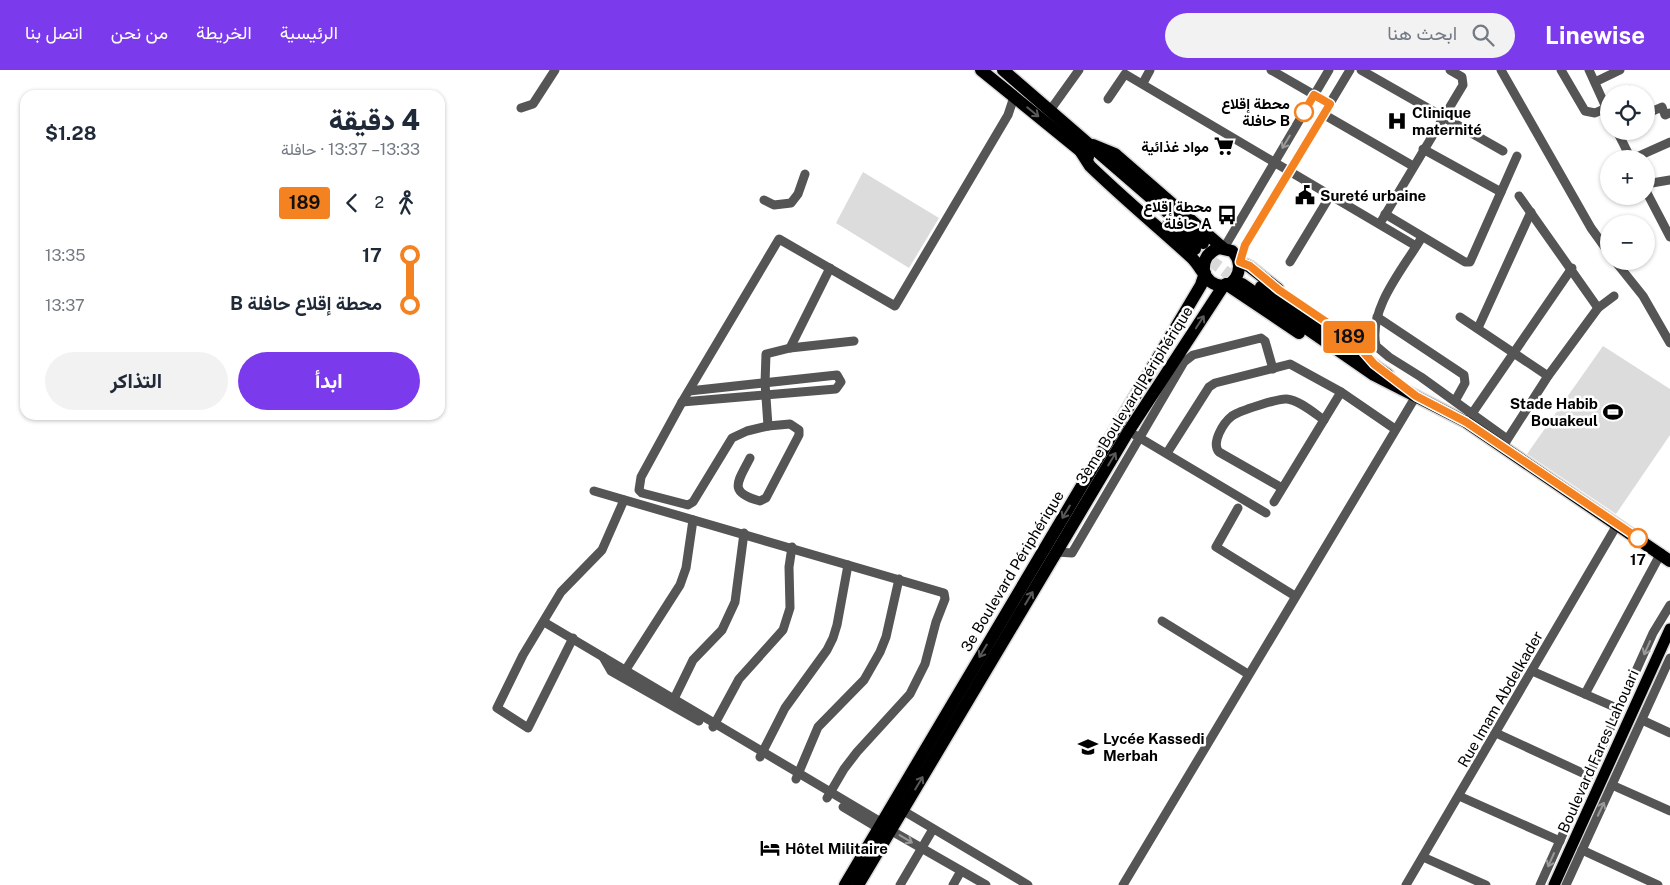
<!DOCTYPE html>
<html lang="ar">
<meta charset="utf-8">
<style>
body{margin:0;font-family:"Public Sans",Vazirmatn,sans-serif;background:#f2f2f3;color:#1f2937;direction:rtl;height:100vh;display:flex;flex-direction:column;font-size:19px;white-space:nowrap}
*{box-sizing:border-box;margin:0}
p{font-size:16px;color:#747a83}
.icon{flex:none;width:28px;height:28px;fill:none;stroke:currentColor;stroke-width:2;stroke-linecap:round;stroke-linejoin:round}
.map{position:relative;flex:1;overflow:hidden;direction:ltr}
.sheet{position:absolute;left:20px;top:20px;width:425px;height:330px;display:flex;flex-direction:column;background:#fff;border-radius:15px;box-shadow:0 1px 4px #0004;direction:rtl}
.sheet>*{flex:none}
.badge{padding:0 10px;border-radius:4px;font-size:18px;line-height:32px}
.controls{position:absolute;left:1600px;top:15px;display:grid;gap:10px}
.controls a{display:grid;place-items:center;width:55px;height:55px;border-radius:50%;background:#fff;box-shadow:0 1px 4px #0004;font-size:25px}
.map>.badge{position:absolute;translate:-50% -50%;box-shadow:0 0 0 2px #fff}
.legs{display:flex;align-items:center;gap:8px;height:55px;padding:0 25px;font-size:16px}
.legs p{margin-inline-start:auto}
.summary{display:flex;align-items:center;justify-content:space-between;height:85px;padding:0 25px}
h1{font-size:28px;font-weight:800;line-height:38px}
.primary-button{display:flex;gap:10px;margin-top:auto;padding:10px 25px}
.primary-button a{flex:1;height:58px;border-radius:30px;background:#7c3aed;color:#fff;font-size:20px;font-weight:800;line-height:58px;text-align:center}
.primary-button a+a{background:#f2f2f3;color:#1f2937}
ul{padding:0 25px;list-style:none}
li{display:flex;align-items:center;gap:18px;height:50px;font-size:19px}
li i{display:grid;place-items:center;width:8px;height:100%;margin:0 6px;background:currentColor}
li i::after{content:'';width:12px;height:12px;margin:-6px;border:4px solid;border-radius:50%;background:#fff}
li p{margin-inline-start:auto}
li:first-child i{background:linear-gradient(#0000 50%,currentColor 0)}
li:last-child i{background:linear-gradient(currentColor 50%,#0000 0)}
header{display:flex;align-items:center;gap:30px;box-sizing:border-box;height:70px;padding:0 25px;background:#7c3aed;color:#fff}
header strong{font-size:24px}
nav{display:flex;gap:28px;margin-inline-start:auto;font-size:18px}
.search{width:350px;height:45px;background:#f2f2f3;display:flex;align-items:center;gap:12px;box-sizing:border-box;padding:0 18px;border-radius:28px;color:#747a83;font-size:19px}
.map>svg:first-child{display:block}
.green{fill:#dcdcdc}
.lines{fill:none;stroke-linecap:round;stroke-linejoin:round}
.highway-tunnel{stroke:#d9d9d9;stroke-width:12;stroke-dasharray:12 6;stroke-linecap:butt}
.major-casing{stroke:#dbdbdb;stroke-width:14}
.highway-casing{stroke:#dbdbdb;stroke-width:15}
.minor{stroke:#555;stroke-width:9}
.major{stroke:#000;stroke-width:11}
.highway{stroke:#000;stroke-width:12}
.oneway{stroke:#595959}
.oneway2{stroke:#999}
.line-1-casing{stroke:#fff;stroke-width:11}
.line-1{stroke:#f58220;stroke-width:8}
.stop-1-dot{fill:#fff;stroke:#f58220;stroke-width:2.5}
.labels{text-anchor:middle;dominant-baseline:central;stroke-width:5;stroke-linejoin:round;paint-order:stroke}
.stop-label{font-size:15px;font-weight:bold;fill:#000;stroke:#fff;text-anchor:end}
.poi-label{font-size:15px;font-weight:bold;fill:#000;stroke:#fff;text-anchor:start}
.street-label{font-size:15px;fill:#000;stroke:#fff}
</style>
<header>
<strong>Linewise</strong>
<div class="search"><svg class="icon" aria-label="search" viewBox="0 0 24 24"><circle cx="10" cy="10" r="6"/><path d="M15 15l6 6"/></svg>ابحث هنا</div>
<nav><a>الرئيسية</a><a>الخريطة</a><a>من نحن</a><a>اتصل بنا</a></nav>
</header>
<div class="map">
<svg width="1670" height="815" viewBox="0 0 1670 815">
<rect width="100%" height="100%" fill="#fff"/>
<g class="green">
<polygon points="863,102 939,148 909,198 836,153"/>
<polygon points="1603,276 1670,319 1670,365 1616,444 1527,384"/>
</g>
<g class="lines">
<polyline class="highway-tunnel" points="1195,179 1242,214"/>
<defs>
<polyline id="major" points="1554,815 1670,559"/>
<g id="highway">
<polyline points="981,0 1088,87"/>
<polyline points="1003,0 1203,173"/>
<polyline points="1093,75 1115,84 1223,178"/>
<path d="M1081 82 1090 96C1123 128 1158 157 1192 188 1199 195 1204 206 1211 212 1232 226 1249 197 1232 181L1219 178C1208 182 1203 190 1204 201"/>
<polyline points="1168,155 1195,179"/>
<polyline points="1240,192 1250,197 1278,219"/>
<polyline points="1226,214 1299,263"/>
<polyline points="1242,214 1374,305 1466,352 1670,491"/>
<polyline points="1261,217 1388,305"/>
<polyline points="845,815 1201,215 1205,203"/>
<polyline points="858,815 1128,362 1224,215"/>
</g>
</defs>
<use href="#major" class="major-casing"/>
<use href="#highway" class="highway-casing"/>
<g class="minor">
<polyline points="1271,0 1330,34"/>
<polyline points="1361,0 1503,81"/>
<polyline points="1501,0 1591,158 1609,183"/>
<polyline points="1561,0 1585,41 1595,43 1606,38"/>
<polyline points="1589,0 1609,44"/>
<polyline points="1595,12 1620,0"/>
<polyline points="1143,13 1150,0"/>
<polyline points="1620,24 1629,20 1636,24"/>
<polyline points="1108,29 1125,4 1416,176"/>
<polyline points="521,38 533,34 555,0"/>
<polyline points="1051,39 1079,0"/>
<polyline points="1323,44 1413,96"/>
<polyline points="1646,44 1662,37 1665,45 1670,43"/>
<polyline points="1617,61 1631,89"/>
<polyline points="1423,79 1501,122"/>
<polyline points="1632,89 1670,72"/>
<polyline points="1646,114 1670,110"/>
<polyline points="1646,121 1670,167"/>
<polyline points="1519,126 1598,238"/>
<polyline points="764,130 774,135 791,133 798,124 805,104"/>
<polyline points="1385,144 1465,192 1470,192 1517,86"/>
<polyline points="1382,150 1463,15 1462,7 1450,0"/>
<path d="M1422 167C1404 198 1368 238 1376 276L1389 287 1421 307 1507 369"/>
<polyline points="1224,178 1329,0"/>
<polyline points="1239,191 1245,175 1350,0"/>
<polyline points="1615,191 1643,226 1670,273"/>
<polyline points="1290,192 1330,126"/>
<polyline points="1377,247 1464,305 1465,313 1455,331"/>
<polyline points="1460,247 1548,306"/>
<polyline points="1478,258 1531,142"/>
<polyline points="854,271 790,278 766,284 765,313 768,356 747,361 732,368 693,432 688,435 642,423 639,420 641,407 682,332 779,169 895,236 1008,45 1014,27"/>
<polyline points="790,278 830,198"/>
<polyline points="682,332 836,319 841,312 837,305 689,321"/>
<polyline points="1469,348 1572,198"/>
<polyline points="1135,365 1266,443"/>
<polyline points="1505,373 1548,306 1598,238 1614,226"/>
<polyline points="1167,383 1209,317 1215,313 1290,294 1341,322 1395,359"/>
<path d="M750 388C738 412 727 422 760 431L766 428 799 365V360L790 354 768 356"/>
<path d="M1282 418 1219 382C1211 373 1223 353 1232 346 1239 341 1279 328 1287 329 1299 330 1314 343 1324 350"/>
<polyline points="594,421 944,523 945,529 936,552 925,594 910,624 857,682 844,699 827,728"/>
<polyline points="1274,432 1341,322"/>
<polyline points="1238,438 1216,477 1295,526"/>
<polyline points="1057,482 1072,483 1184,292 1193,285 1261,268 1265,271 1273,299"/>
<polyline points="1162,551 1248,604"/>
<polyline points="544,552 881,752"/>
<polyline points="573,568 528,658 497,638 523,585 561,522 602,480 624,430"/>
<polyline points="603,587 611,601 699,651"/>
<polyline points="1532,601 1619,639"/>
<polyline points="623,604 680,515 686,498 693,450"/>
<polyline points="1585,624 1661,483"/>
<polyline points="672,633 693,590 722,560 735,532 744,463"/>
<polyline points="1642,650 1670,663"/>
<polyline points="713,657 739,609 783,560 790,538 789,497 792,477"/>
<polyline points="1496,663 1589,706"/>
<polyline points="760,687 785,638 827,580 833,568 837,555 848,495"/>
<polyline points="796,709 818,657 864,610 880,582 886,567 899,509"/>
<polyline points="1612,715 1670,741"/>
<polyline points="1459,726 1560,771"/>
<polyline points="843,737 878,758"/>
<polyline points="902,740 1028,815"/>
<polyline points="890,760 986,815"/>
<polyline points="1582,780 1658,815"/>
<polyline points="1423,787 1486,815"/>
<polyline points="900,815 933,759"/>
<polyline points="953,815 961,801"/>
<polyline points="1123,815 1416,326"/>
<polyline points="1406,815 1617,455"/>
<polyline points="1540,815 1653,563 1670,535"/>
<polyline points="1566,815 1670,588"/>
</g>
<use href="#major" class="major"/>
<use href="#highway" class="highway"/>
</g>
<defs><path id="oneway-shaft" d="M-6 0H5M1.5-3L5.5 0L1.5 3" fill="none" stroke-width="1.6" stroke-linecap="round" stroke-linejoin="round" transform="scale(1.25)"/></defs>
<g class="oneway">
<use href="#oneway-shaft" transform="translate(1033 42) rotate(39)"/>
<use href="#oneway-shaft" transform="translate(1200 252) rotate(-57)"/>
<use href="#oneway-shaft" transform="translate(1112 389) rotate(-59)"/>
<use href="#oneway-shaft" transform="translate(1066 442) rotate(121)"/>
<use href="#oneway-shaft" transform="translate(1029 528) rotate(-59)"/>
<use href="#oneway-shaft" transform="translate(983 581) rotate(121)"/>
<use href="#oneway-shaft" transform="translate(919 713) rotate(-59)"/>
</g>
<g class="oneway2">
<use href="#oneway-shaft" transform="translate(1286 72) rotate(121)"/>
<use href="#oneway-shaft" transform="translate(1647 578) rotate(114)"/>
<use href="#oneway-shaft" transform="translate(1601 739) rotate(-65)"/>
<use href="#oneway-shaft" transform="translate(906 769) rotate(31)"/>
<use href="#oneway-shaft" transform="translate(1551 790) rotate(114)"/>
</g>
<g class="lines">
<defs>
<polyline id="line-1" points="1304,42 1314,25 1330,34 1245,175 1240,192 1250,196 1279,220 1353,270 1374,294 1416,326 1466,352 1638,468"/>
</defs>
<use href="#line-1" class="line-1-casing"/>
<use href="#line-1" class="line-1"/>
</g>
<defs>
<symbol id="hospital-bare" viewBox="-9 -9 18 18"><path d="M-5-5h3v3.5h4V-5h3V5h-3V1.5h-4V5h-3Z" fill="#000" stroke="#fff" stroke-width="2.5" paint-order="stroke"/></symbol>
<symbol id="supermarket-bare" viewBox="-9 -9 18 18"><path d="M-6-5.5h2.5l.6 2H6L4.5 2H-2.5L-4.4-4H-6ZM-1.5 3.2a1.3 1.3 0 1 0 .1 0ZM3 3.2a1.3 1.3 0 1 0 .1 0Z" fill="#000" stroke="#fff" stroke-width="2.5" paint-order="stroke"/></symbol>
<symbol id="civic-bare" viewBox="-9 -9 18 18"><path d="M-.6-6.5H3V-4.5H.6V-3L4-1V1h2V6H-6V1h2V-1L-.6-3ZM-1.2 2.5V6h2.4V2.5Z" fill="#000" stroke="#fff" stroke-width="2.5" paint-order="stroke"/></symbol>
<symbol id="bus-bare" viewBox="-9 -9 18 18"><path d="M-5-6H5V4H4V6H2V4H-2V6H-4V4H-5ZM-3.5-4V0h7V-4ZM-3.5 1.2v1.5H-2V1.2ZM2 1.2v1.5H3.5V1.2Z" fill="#000" stroke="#fff" stroke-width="2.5" paint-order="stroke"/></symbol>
<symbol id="stadium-bare" viewBox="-9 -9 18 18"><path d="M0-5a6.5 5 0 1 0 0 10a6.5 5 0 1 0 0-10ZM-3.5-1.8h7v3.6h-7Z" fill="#000" stroke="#fff" stroke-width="2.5" paint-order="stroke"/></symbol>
<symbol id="school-bare" viewBox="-9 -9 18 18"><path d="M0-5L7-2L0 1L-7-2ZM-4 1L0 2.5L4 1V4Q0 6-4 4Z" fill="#000" stroke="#fff" stroke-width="2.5" paint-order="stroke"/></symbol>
<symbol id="hotel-bare" viewBox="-9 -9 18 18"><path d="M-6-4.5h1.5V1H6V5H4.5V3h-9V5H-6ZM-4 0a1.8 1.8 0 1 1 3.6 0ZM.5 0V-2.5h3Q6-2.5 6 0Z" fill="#000" stroke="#fff" stroke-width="2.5" paint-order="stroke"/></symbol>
</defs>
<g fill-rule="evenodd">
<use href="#hospital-bare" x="1383" y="37" width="28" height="28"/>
<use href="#supermarket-bare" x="1210" y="62" width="28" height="28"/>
<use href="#civic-bare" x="1291" y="111" width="28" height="28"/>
<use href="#bus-bare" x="1213" y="131" width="28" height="28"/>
<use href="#stadium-bare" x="1599" y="328" width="28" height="28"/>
<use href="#school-bare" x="1074" y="663" width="28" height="28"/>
<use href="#hotel-bare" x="756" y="764" width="28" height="28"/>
</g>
<g class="stop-1-dot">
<circle cx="1304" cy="42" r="9"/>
<circle cx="1638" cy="468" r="9"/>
</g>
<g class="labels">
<g class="stop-label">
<text x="1290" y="33">محطة إقلاع<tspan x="1290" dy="17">حافلة B</tspan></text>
<text x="1638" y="489" text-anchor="middle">17</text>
</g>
<g class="poi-label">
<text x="1412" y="42">Clinique<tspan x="1412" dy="17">maternité</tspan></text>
<text x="1209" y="76" text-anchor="end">مواد غذائية</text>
<text x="1320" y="125">Sureté urbaine</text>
<text x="1212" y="136" text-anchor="end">محطة إقلاع<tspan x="1212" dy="17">حافلة A</tspan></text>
<text x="1598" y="333" text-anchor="end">Stade Habib<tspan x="1598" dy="17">Bouakeul</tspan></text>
<text x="1103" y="668">Lycée Kassedi<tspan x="1103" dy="17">Merbah</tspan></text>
<text x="785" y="778">Hôtel Militaire</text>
</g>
<g class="street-label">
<text transform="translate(1134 325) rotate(-58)">3ème Boulevard Périphérique</text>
<text transform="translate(1012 501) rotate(-59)">3e Boulevard Périphérique</text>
<text transform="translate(1500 629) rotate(-60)">Rue Imam Abdelkader</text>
<text transform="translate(1598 681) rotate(-66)">Boulevard Fares Lahouari</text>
</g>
</g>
</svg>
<div class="controls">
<a><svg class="icon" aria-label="locate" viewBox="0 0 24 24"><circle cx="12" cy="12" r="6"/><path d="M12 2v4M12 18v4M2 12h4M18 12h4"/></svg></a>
<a>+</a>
<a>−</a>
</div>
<b class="badge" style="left:1349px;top:267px;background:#f58220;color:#111">189</b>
<section class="sheet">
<div class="summary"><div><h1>4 دقيقة</h1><p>13:33 – 13:37 · حافلة</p></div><b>$1.28</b></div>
<div class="legs"><svg class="icon" aria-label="walk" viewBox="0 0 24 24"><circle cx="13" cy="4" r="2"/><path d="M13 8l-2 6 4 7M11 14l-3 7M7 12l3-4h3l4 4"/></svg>2<svg class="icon" aria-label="back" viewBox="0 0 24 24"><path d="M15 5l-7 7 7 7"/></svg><b class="badge" style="background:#f58220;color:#111">189</b></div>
<ul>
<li><i style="color:#f58220"></i><b>17</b><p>13:35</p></li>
<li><i style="color:#f58220"></i><b>محطة إقلاع حافلة B</b><p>13:37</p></li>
</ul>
<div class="primary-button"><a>ابدأ</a><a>التذاكر</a></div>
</section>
</div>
